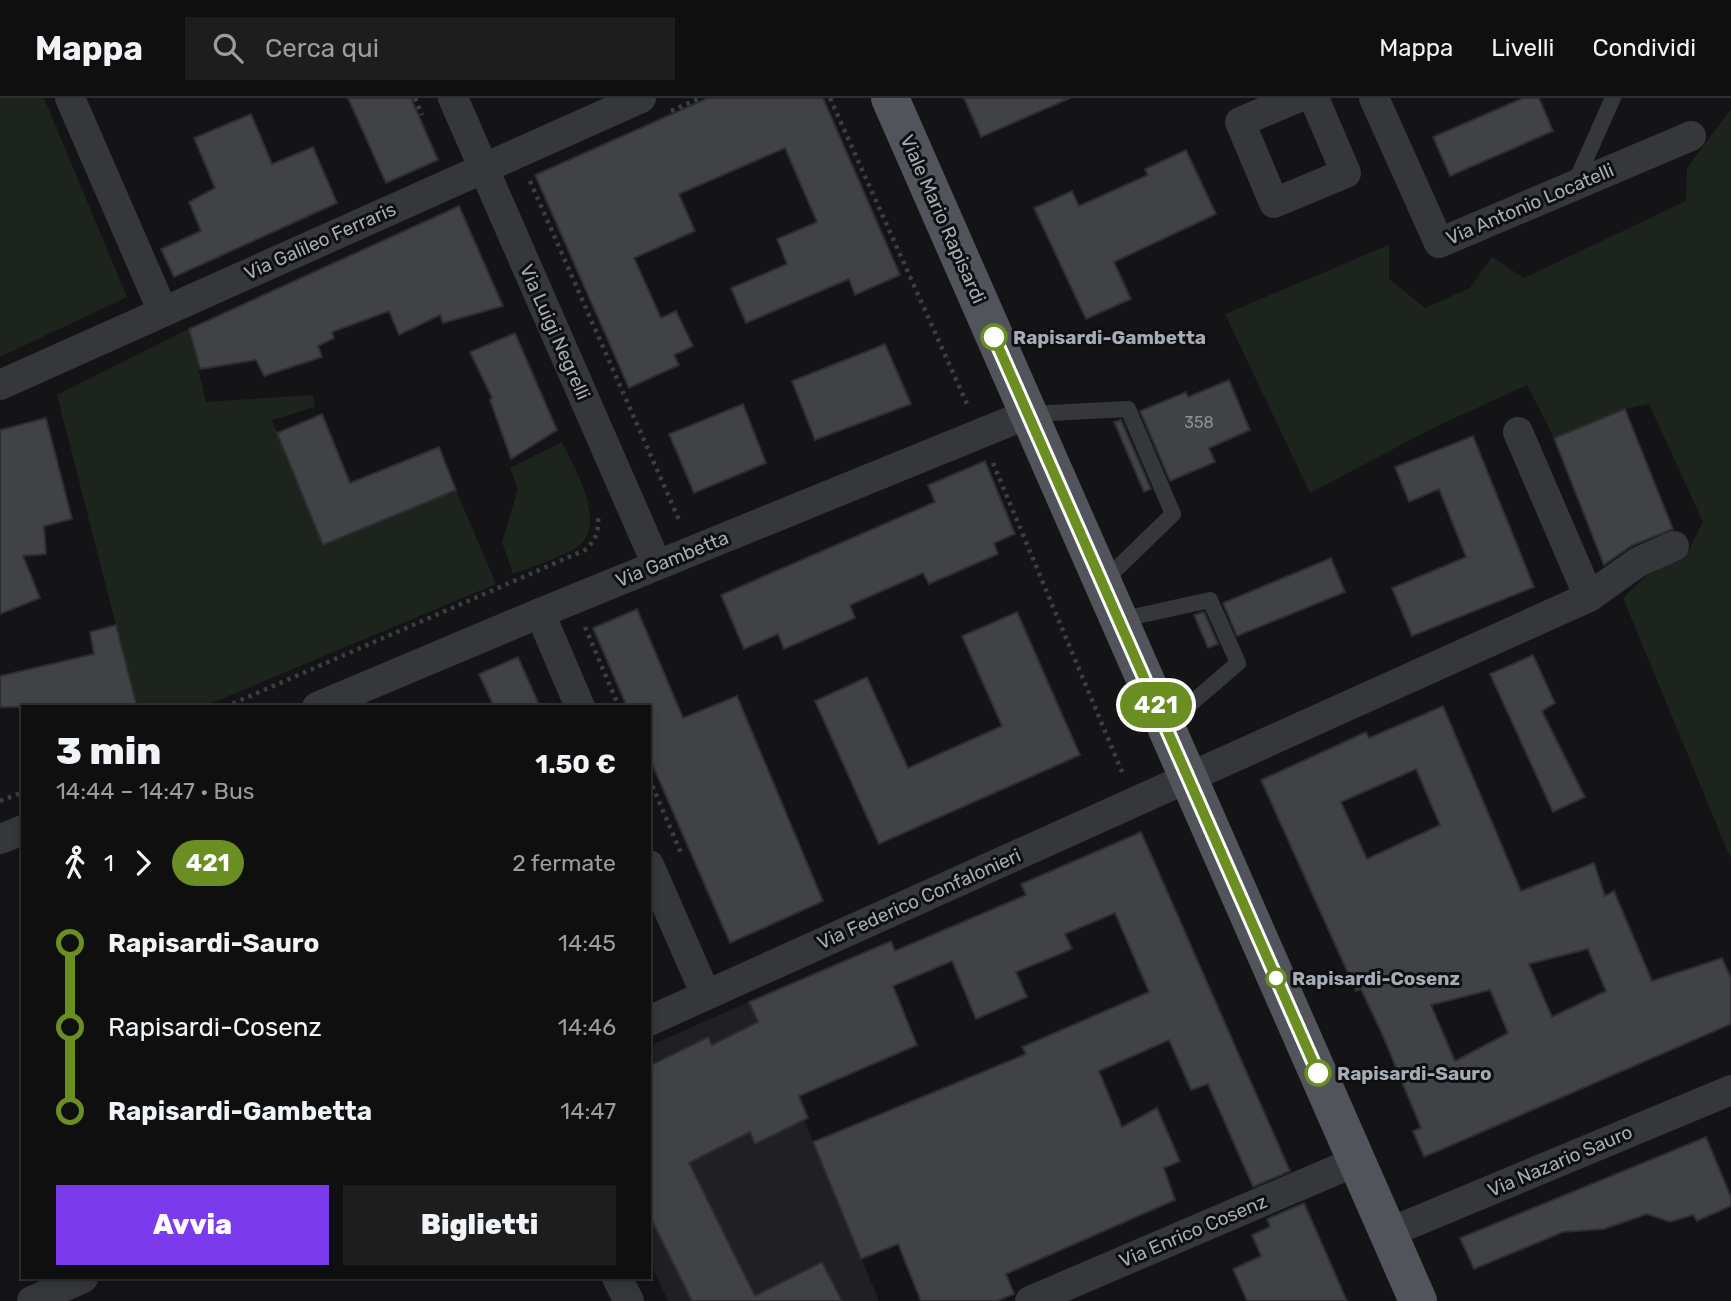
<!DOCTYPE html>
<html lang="it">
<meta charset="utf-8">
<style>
body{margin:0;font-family:Rubik,sans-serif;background:#1d1d1e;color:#f1f3f6;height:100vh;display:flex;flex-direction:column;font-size:26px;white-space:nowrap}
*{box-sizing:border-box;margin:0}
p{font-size:23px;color:#9b9c9f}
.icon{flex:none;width:38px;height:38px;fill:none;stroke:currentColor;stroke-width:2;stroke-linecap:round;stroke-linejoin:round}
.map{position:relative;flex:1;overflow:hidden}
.details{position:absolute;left:21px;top:607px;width:630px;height:574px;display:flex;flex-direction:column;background:#0f0f10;border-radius:0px;box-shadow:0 4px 10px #0003,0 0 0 2px #2f2f30}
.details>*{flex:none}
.badge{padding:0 14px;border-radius:23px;font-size:24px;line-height:46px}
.map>.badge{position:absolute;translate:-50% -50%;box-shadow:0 0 0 4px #fff}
.legs{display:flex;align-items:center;gap:10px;height:77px;padding:0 35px;font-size:23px}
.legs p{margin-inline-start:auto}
.head{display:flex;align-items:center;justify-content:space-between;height:119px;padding:0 35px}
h1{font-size:38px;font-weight:800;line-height:52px}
.action{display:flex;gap:14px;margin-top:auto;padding:14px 35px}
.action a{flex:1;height:80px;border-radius:0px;background:#7c3aed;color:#fff;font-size:28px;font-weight:800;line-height:80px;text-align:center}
.action a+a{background:#1d1d1e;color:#f1f3f6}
ul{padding:0 35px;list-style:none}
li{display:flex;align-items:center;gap:24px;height:84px;font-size:26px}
li i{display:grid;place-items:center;width:10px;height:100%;margin:0 9px;background:currentColor}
li i::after{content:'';width:18px;height:18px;margin:-9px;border:5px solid;border-radius:50%;background:#0f0f10}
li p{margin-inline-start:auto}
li:first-child i{background:linear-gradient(#0000 50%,currentColor 0)}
li:last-child i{background:linear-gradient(currentColor 50%,#0000 0)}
header{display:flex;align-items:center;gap:42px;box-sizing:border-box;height:98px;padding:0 35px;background:#0f0f10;border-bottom:2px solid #2f2f30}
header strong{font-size:33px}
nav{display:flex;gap:38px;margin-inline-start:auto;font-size:24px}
.search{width:490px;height:63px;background:#1d1d1e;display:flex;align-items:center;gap:18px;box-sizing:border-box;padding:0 24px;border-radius:0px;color:#9b9c9f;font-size:26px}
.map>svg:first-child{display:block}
.built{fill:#202023}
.green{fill:#1d241d}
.building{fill:#404246;stroke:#2e2e32;stroke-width:2;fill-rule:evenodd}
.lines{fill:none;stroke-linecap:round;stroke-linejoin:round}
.path{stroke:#3b3e42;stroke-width:4.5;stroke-dasharray:3.5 5;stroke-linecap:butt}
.service{stroke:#35373b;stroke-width:16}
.minor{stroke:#35373b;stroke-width:30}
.primary{stroke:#51545a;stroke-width:38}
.line-1-casing{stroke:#fff;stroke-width:16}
.line-1{stroke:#6b8e23;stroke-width:10}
.stop-1-dot{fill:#fff;stroke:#6b8e23;stroke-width:3.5}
.labels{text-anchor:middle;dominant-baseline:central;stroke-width:6;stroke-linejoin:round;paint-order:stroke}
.number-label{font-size:16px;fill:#8c929a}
.street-label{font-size:19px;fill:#a6acb6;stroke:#0f0f11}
.stop-label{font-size:19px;font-weight:bold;fill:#a6acb6;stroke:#0f0f11;text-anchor:start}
</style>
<header>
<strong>Mappa</strong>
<div class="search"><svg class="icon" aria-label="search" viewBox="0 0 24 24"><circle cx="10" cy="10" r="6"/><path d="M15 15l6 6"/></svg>Cerca qui</div>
<nav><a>Mappa</a><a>Livelli</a><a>Condividi</a></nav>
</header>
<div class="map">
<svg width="1731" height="1203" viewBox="0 0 1731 1203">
<rect width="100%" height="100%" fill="#141416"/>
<polygon class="built" points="749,904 801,1014 879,1203 668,1203 649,1163 649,948"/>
<g class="green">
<polygon points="0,0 44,0 127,199 0,259"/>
<polygon points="1731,11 1731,758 1730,759 1623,500 1652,472 1687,455 1703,424 1649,306 1625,311 1554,340 1527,287 1433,330 1310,395 1225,216 1389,147 1389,181 1425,210 1470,190 1492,159 1524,180 1686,103 1687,70"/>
<polygon points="189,231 206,304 313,297 315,309 272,322 323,447 456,392 496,486 202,609 137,609 57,297"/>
<path d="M562 344C573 368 605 420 582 445 571 456 529 470 513 476L502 444 518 391 510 370Z"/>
</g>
<g class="building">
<polygon points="348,0 411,0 438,62 386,85"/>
<polygon points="708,0 823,0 900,177 855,197 849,181 746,225 731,190 787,166 777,141 817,124 785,50 679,96 695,133 634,160 661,220 676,213 693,248 674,257 679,267 629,290 535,77"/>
<polygon points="964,0 1070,0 981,39"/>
<polygon points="1523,0 1539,0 1553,33 1450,78 1433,39"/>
<polygon points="251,16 272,66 313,49 337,105 174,179 161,151 201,133 189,104 215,90 194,40"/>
<polygon points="1186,52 1216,116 1114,164 1131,201 1086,221 1034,110 1072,93 1079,108 1148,77 1145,71"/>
<polygon points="459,108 503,208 443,225 440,217 399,237 389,213 332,234 334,240 318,248 322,259 264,278 256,262 200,271 189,231"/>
<polygon points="515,235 557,332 511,361 490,302 492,300 470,254"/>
<polygon points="885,246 911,306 815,342 792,283"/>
<polygon points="1229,282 1250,332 1209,350 1215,364 1170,383 1140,313 1186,294 1188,299"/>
<polygon points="743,306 766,365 694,395 669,336"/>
<polygon points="1625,311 1673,431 1631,448 1604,467 1554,340"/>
<polygon points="322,316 350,385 439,349 456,392 323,447 277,335"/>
<polygon points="46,320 72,421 44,428 46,456 23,458 40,500 0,516 0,332"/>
<polygon points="1121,322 1151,391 1144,394 1114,324"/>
<polygon points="1473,338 1534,489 1412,538 1392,490 1466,459 1439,391 1409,404 1395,369"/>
<polygon points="985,363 1015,436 994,445 998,456 929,486 923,475 850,507 855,520 784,551 778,536 744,551 721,497 935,404 928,387"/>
<polygon points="1331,460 1345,494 1237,538 1223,505"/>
<polygon points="637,511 683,620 737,598 823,803 730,845 649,659 649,609 627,609 593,530"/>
<polygon points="1017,514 1080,657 879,746 815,603 867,579 908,670 1002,628 962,538"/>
<polygon points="1204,514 1218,546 1208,550 1194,517"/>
<polygon points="116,527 137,609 0,609 0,578 94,556 90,534"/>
<polygon points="1533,557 1555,605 1542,613 1585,699 1553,714 1490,576"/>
<polygon points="518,559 540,609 494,609 479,576"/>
<path d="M1443 608 1521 793 1594 765 1605 798 1614 793 1652 883 1722 860 1731 880V926L1424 1059 1413 1033 1421 1030 1383 938 1361 891 1356 893 1261 682 1366 634 1369 640ZM1416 671 1440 727 1367 761 1341 704ZM1588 851 1606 893 1552 919 1529 866ZM1490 892 1508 935 1455 963 1431 907Z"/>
<polygon points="1141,734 1290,1073 1253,1089 1208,986 1191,992 1169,942 1099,973 1122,1029 1157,1010 1180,1063 1164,1070 1175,1102 1006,1176 1014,1196 997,1203 921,1203 898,1146 861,1161 813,1044 1026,956 1022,949 1149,894 1115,815 1065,836 1072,851 1016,874 1027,899 976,921 952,863 893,888 917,947 799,998 808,1020 755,1046 750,1034 689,1065 755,1198 822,1164 842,1203 692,1203 649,1117 649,968 708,939 712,947 758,924 749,904 891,843 895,853 1026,797 1021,786"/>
<polygon points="1706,1039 1731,1099 1731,1108 1697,1123 1693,1117 1670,1124 1647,1116 1604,1131 1563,1134 1474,1171 1460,1140"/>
<polygon points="1304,1105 1347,1203 1247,1203 1233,1171 1261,1158 1252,1137 1270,1129 1267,1121"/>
</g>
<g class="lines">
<g class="path">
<polyline points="415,0 422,17"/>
<polyline points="830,0 967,306"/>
<polyline points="671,13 700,0"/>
<polyline points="530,83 680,424"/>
<polyline points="993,365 1122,674"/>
<polyline points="585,529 619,609"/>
<path d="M225 609 585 452C596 442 599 433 598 418"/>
<polyline points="649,680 681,755"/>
<polyline points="0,703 23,694"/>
</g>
<g class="service">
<polyline points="1575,85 1613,0"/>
<polyline points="1029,316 1128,311 1173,416 1104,483"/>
<polyline points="1119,522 1210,502 1238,565 1165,628"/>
</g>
<g class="minor">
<polyline points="70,0 163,214"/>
<polyline points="453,0 657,467"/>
<polyline points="1297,0 1240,24 1274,105 1346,75 1314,0"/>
<polyline points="1374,0 1439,145 1691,38"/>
<polyline points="0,287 641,0"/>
<polyline points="1518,334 1589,499"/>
<polyline points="540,515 580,609"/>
<polyline points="317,609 540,515 1028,316"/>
<polyline points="0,741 23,732"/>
<polyline points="649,767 706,897"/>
<polyline points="649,923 1589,499 1638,464 1674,448"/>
<polyline points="1388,1135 1731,992"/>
<polyline points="617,1180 629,1203"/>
<polyline points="32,1203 83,1180"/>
<polyline points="1030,1203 1357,1063"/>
</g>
<polyline class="primary" points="890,0 1418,1203"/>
</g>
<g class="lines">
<defs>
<polyline id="line-1" points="994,239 1318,975"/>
</defs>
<use href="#line-1" class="line-1-casing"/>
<use href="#line-1" class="line-1"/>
</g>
<g class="stop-1-dot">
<circle cx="994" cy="239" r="12"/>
<circle cx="1276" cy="880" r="9"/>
<circle cx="1318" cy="975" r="12"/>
</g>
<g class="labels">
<g class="number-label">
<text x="1199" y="324">358</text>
</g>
<g class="street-label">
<text transform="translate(1530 106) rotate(-23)">Via Antonio Locatelli</text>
<text transform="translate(943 121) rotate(66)">Viale Mario Rapisardi</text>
<text transform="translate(320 143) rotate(-24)">Via Galileo Ferraris</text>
<text transform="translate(555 234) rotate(66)">Via Luigi Negrelli</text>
<text transform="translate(672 461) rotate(-22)">Via Gambetta</text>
<text transform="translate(919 801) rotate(-24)">Via Federico Confalonieri</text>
<text transform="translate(1560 1063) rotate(-23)">Via Nazario Sauro</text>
<text transform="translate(1193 1133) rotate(-23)">Via Enrico Cosenz</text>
</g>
<g class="stop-label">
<text x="1013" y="239">Rapisardi-Gambetta</text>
<text x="1292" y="880">Rapisardi-Cosenz</text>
<text x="1337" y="975">Rapisardi-Sauro</text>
</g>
</g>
</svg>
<b class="badge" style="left:1156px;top:607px;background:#6b8e23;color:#fff">421</b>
<section class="details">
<div class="head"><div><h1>3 min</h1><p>14:44 – 14:47 · Bus</p></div><b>1.50 €</b></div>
<div class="legs"><svg class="icon" aria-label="walk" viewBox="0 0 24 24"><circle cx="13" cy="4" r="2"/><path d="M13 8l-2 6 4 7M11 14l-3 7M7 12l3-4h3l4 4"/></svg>1<svg class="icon" aria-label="forward" viewBox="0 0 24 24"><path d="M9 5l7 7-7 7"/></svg><b class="badge" style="background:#6b8e23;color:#fff">421</b><p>2 fermate</p></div>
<ul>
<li><i style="color:#6b8e23"></i><b>Rapisardi-Sauro</b><p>14:45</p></li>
<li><i style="color:#6b8e23"></i><span>Rapisardi-Cosenz</span><p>14:46</p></li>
<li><i style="color:#6b8e23"></i><b>Rapisardi-Gambetta</b><p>14:47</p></li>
</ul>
<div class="action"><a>Avvia</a><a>Biglietti</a></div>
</section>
</div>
